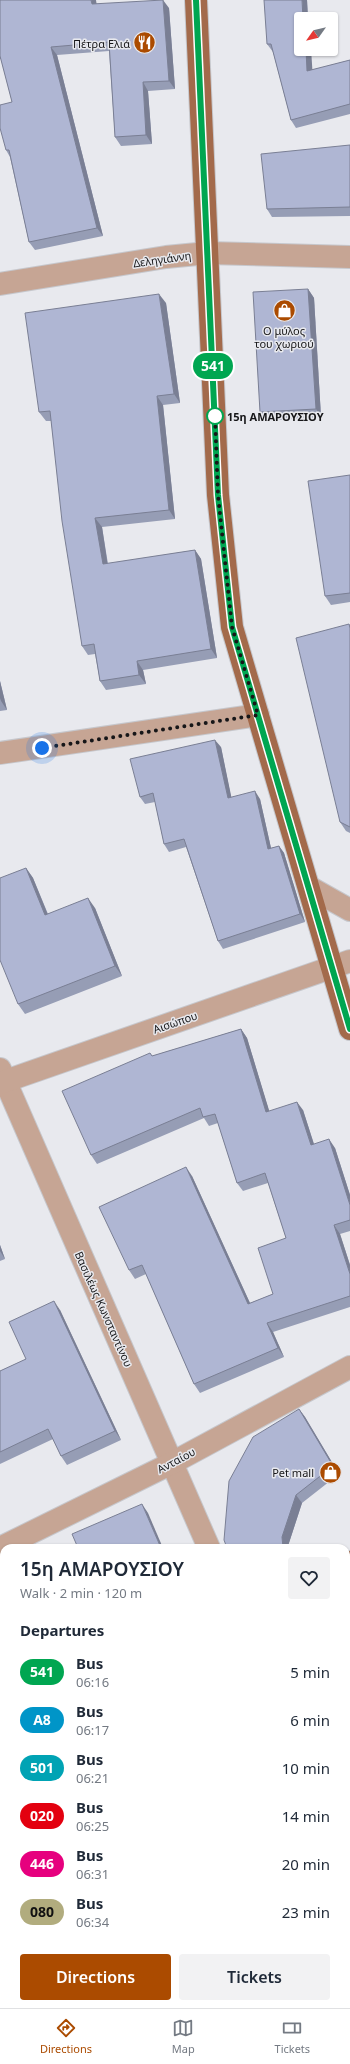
<!DOCTYPE html>
<meta charset="utf-8">
<style>
body{margin:0;font-family:"Noto Sans",sans-serif;background:#f2f2f3;color:#1f2937;height:100vh;display:flex;flex-direction:column;font-size:15px;white-space:nowrap}
*{box-sizing:border-box;margin:0}
p{font-size:13px;color:#747a83}
.icon{flex:none;width:22px;height:22px;fill:none;stroke:currentColor;stroke-width:2;stroke-linecap:round;stroke-linejoin:round}
.map{position:relative;flex:1;overflow:hidden}
.drawer{position:absolute;left:0px;top:1544px;width:350px;height:464px;display:flex;flex-direction:column;background:#fff;border-radius:12px 12px 0 0;box-shadow:0 1px 3px #0004}
.drawer>*{flex:none}
.badge{padding:0 8px;border-radius:13px;font-size:14px;line-height:26px}
.needle{width:26px;rotate:236deg}
.fabs{position:absolute;left:294px;top:12px;display:grid;gap:8px}
.fabs a{display:grid;place-items:center;width:44px;height:44px;border-radius:4px;background:#fff;box-shadow:0 1px 3px #0004;font-size:20px}
.you{position:absolute;width:20px;height:20px;margin:-10px;border:3px solid #fff;border-radius:50%;background:#1a73e8;box-shadow:0 0 0 6px #1a73e833}
.map>.badge{position:absolute;translate:-50% -50%;box-shadow:0 0 0 2px #fff}
h2{padding:0 20px;font-size:15px;line-height:36px}
.round{display:grid;place-items:center;flex:none;width:42px;height:42px;border-radius:4px;background:#f2f2f3}
.summary{display:flex;align-items:center;justify-content:space-between;height:68px;padding:0 20px}
h1{font-size:19px;font-weight:600;line-height:30px}
.button{display:flex;gap:8px;margin-top:auto;padding:8px 20px}
.button a{flex:1;height:46px;border-radius:4px;background:#ab4b00;color:#fff;font-size:16px;font-weight:600;line-height:46px;text-align:center}
.button a+a{background:#f2f2f3;color:#1f2937}
ul{padding:0;list-style:none}
li{display:flex;align-items:center;gap:12px;height:48px;padding:0 20px}
li div{flex:1}
li b{display:block;font-size:15px}
li em{font-style:normal}
li .badge{min-width:44px;font-weight:700;text-align:center}
.menu{display:flex;justify-content:space-around;align-items:center;height:56px;border-top:1px solid #e0e1e3;background:#fff;font-size:11px;color:#747a83}
.menu a{display:grid;justify-items:center;gap:2px}
.menu .current{color:#ab4b00}
.map>svg:first-child{display:block}
.lines{fill:none;stroke-linecap:round;stroke-linejoin:round}
.minor-casing{stroke:#c6c7cc;stroke-width:24}
.major-casing{stroke:#c6c7cc;stroke-width:24}
.minor{stroke:#c6a594;stroke-width:22}
.major{stroke:#a36a4b;stroke-width:22}
.wall{fill:#969db5}
.shaded-wall{fill:#7a7f94}
.building{fill:#afb6d3;stroke:#7a7f94}
.line-casing{stroke:#fff;stroke-width:9}
.line{stroke:#00a651;stroke-width:6}
.walk{stroke:#161618;stroke-width:4;stroke-dasharray:0 7.2}
.stop-dot{fill:#fff;stroke:#00a651;stroke-width:2}
.labels{text-anchor:middle;dominant-baseline:central;stroke-width:3;stroke-linejoin:round;paint-order:stroke}
.poi-label{font-size:11px;fill:#161618;stroke:#e8e9ee;text-anchor:end}
.street-label{font-size:11px;fill:#161618;stroke:#e8e9ee}
.stop-label{font-size:11px;font-weight:bold;fill:#161618;stroke:#e8e9ee;text-anchor:start}
</style>
<div class="map">
<svg width="350" height="2008" viewBox="0 0 350 2008">
<rect width="100%" height="100%" fill="#e8e9ee"/>
<g class="lines">
<defs>
<g id="minor">
<polyline points="0,284 166,257 208,253 350,257"/>
<polyline points="0,753 258,715"/>
<polyline points="309,887 350,910"/>
<polyline points="0,1069 209,1548"/>
<polyline points="0,1083 350,961"/>
<polyline points="0,1548 172,1463 350,1367"/>
<polyline points="346,1886 350,1885"/>
<polyline points="0,1981 4,1981"/>
<polyline points="59,2004 65,2008"/>
</g>
<g id="major">
<polyline points="196,0 218,495 232,627 350,1029"/>
<polyline points="346,1576 350,1562"/>
<polyline points="346,1993 350,2008"/>
<polyline points="315,2004 316,2008"/>
</g>
</defs>
<use href="#minor" class="minor-casing"/>
<use href="#major" class="major-casing"/>
<use href="#minor" class="minor"/>
<use href="#major" class="major"/>
</g>
<g class="wall">
<polygon points="0,0 97,4 169,8 175,89 148,91 152,144 121,146 115,137 109,51 57,55 103,236 35,250 29,242 10,157 6,150 12,102 1,59 0,59"/>
<polygon points="307,0 308,19 301,19 312,70 350,60 350,114 296,128 291,120 273,52 267,44"/>
<polygon points="350,145 350,216 272,217 267,209"/>
<polygon points="308,289 314,298 321,417 266,421 260,412"/>
<polygon points="166,303 180,403 163,405 175,519 102,527 108,564 195,550 201,559 217,658 143,670 146,684 106,690 100,681 95,654 88,655 82,646 51,421 46,421 39,412"/>
<polygon points="350,475 350,602 331,605 325,596"/>
<polygon points="349,624 350,625 350,833 346,831 340,822"/>
<polygon points="0,681 7,710 0,711"/>
<polygon points="221,747 231,797 260,799 271,848 279,846 284,853 305,922 223,949 218,941 186,847 169,852 164,844 155,802 145,804 140,797"/>
<polygon points="26,868 33,878 48,914 95,908 122,976 25,1014 18,1004"/>
<polygon points="241,1029 247,1038 269,1111 303,1110 314,1144 335,1148 350,1195 350,1231 340,1234 350,1265 350,1307 273,1332 284,1357 200,1393 194,1384 146,1274 135,1279 129,1270 192,1176 250,1303 273,1294 286,1238 268,1183 243,1191 237,1183 218,1123 209,1126 204,1118 97,1164 91,1155 150,1053 152,1056"/>
<polygon points="0,1245 5,1259 0,1261"/>
<polygon points="60,1310 121,1440 67,1465 61,1456 53,1439 0,1464 0,1371 26,1359"/>
<polygon points="299,1409 305,1417 339,1474 302,1503 288,1546 227,1548"/>
<polygon points="4,1579 4,1667 3,1668 0,1664 0,1582"/>
<polygon points="0,1741 4,1749 4,1924 0,1925"/>
</g>
<g class="shaded-wall">
<polygon points="91,0 96,0 98,13 92,4"/>
<polygon points="163,0 169,8 175,89 169,81"/>
<polygon points="302,0 307,0 308,19 303,19"/>
<polygon points="51,47 57,55 103,236 97,228"/>
<polygon points="306,49 311,49 313,79 307,71"/>
<polygon points="143,82 148,91 152,144 146,135"/>
<polygon points="308,289 314,298 321,417 316,409"/>
<polygon points="159,294 166,303 180,403 174,394"/>
<polygon points="157,396 163,405 175,519 169,510"/>
<polygon points="95,518 102,527 109,574 103,564"/>
<polygon points="195,550 201,559 217,658 211,649"/>
<polygon points="137,661 143,670 146,684 139,675"/>
<polygon points="0,681 7,710 1,701 0,698"/>
<polygon points="215,740 221,747 233,805 228,798"/>
<polygon points="255,791 260,799 273,857 268,849"/>
<polygon points="279,846 284,853 305,922 300,914"/>
<polygon points="26,868 33,878 52,925 45,915"/>
<polygon points="88,898 95,908 122,976 115,966"/>
<polygon points="241,1029 247,1038 272,1120 266,1112"/>
<polygon points="297,1102 303,1110 317,1154 311,1145"/>
<polygon points="329,1139 335,1148 350,1195 350,1205"/>
<polygon points="186,1167 192,1176 254,1312 248,1304"/>
<polygon points="334,1225 340,1234 350,1265 350,1274"/>
<polygon points="0,1245 5,1259 0,1251"/>
<polygon points="54,1301 60,1310 121,1440 115,1431"/>
<polygon points="267,1323 273,1332 284,1357 278,1348"/>
<polygon points="299,1409 305,1417 339,1474 333,1466"/>
<polygon points="296,1495 302,1503 288,1546 288,1548 283,1548 282,1537"/>
<polygon points="142,1504 148,1513 163,1548 161,1548"/>
<polygon points="0,1741 4,1749 4,1753 0,1744"/>
<polygon points="275,2004 279,2004 280,2008 276,2008"/>
</g>
<g class="building">
<polygon points="0,0 91,0 92,4 163,0 169,81 143,82 146,135 115,137 109,42 51,47 97,228 29,242 9,150 6,150 0,128 0,105 12,102 0,56"/>
<polygon points="264,0 302,0 303,19 301,19 301,49 306,49 307,71 350,60 350,104 291,120 271,44 267,44"/>
<polygon points="350,145 350,207 267,209 261,154"/>
<polygon points="308,289 316,409 260,412 253,292"/>
<polygon points="159,294 174,394 157,396 169,510 95,518 103,564 195,550 211,649 137,661 139,675 100,681 94,644 82,646 62,521 50,411 39,412 25,313"/>
<polygon points="350,475 350,593 325,596 308,481"/>
<polygon points="349,624 350,628 350,827 340,822 296,638"/>
<polygon points="215,740 228,798 255,791 268,849 279,846 300,914 218,941 184,839 164,844 153,793 140,797 130,759"/>
<polygon points="26,868 45,915 88,898 115,966 18,1004 0,960 0,878"/>
<polygon points="241,1029 266,1112 297,1102 311,1145 329,1139 350,1205 350,1220 334,1225 350,1274 350,1296 267,1323 278,1348 194,1384 142,1265 129,1270 99,1207 186,1167 248,1304 273,1294 258,1248 286,1238 265,1173 237,1183 215,1114 203,1117 200,1108 91,1155 62,1091 150,1053 152,1056"/>
<polygon points="54,1301 115,1431 61,1456 48,1429 0,1452 0,1371 26,1359 9,1322"/>
<polygon points="299,1409 333,1466 296,1495 282,1537 283,1548 227,1548 224,1540 229,1481 253,1437"/>
<polygon points="142,1504 161,1548 78,1548 72,1534"/>
<polygon points="4,1579 4,1656 0,1658 0,1582"/>
<polygon points="350,1682 350,1704 346,1689 346,1683"/>
<polygon points="0,1744 4,1753 4,1794 1,1795 4,1803 4,1913 0,1915"/>
<polygon points="350,1772 350,1796 346,1782 346,1773"/>
<polygon points="117,2004 275,2004 276,2008 118,2008"/>
</g>
<g class="lines">
<defs>
<polyline id="line" points="196,0 218,495 232,627 350,1029"/>
</defs>
<use href="#line" class="line-casing"/>
<use href="#line" class="line"/>
<polyline class="walk" points="42,748 258,715 232,627 218,495 215,416"/>
</g>
<defs>
<symbol id="restaurant-disc" viewBox="-11 -11 22 22"><circle r="9.5" fill="#ab4b00" stroke="#e8e9ee"/><path d="M-5-6h1v4h1v-4h1v4h1v-4h1v5L-1.5 .5V6h-2V.5L-5-1ZM5-6V6H3V1.5H1.5Q1.5-4 5-6Z" fill="#fff"/></symbol>
<symbol id="shop-disc" viewBox="-11 -11 22 22"><circle r="9.5" fill="#ab4b00" stroke="#e8e9ee"/><path d="M-5-2.5h2.3a2.7 3.5 0 0 1 5.4 0H5L5.5 6h-11ZM-1.5-2.5h3a1.5 2.3 0 0 0-3 0Z" fill="#fff"/></symbol>
</defs>
<g fill-rule="evenodd">
<use href="#restaurant-disc" x="132" y="30" width="25" height="25"/>
<use href="#shop-disc" x="272" y="298" width="25" height="25"/>
<use href="#shop-disc" x="318" y="1460" width="25" height="25"/>
</g>
<circle class="stop-dot" cx="215" cy="416" r="8"/>
<g class="labels">
<g class="poi-label">
<text x="130" y="43">Πέτρα Ελιά</text>
<text x="284" y="330" text-anchor="middle">Ο μύλος<tspan x="284" dy="13">του χωριού</tspan></text>
<text x="314" y="1472">Pet mall</text>
</g>
<g class="street-label">
<text transform="translate(162 259) rotate(-8)">Δεληγιάννη</text>
<text transform="translate(175 1022) rotate(-19)">Αισώπου</text>
<text transform="translate(104 1309) rotate(66)">Βασιλέως Κωνσταντίνου</text>
<text transform="translate(176 1460) rotate(-28)">Ανταίου</text>
</g>
<g class="stop-label">
<text x="227" y="416">15η ΑΜΑΡΟΥΣΙΟΥ</text>
</g>
</g>
</svg>
<div class="fabs">
<a><svg class="needle" viewBox="-14 -14 28 28"><path d="M0-13l5 13h-10z" fill="#e53935"/><path d="M0 13l5-13h-10z" fill="#747a83"/></svg></a>
</div>
<div class="you" style="left:42px;top:748px"></div>
<b class="badge" style="left:213px;top:366px;background:#00a651;color:#fff">541</b>
<section class="drawer">
<div class="summary"><div><h1>15η ΑΜΑΡΟΥΣΙΟΥ</h1><p>Walk · 2 min · 120 m</p></div><a class="round"><svg class="icon" aria-label="heart" viewBox="0 0 24 24"><path d="M12 20l-8-8c-3-5 5-10 8-4 3-6 11-1 8 4z"/></svg></a></div>
<h2>Departures</h2>
<ul>
<li><span class="badge" style="background:#00a651;color:#fff">541</span><div><b>Bus</b><p>06:16</p></div><em>5 min</em></li>
<li><span class="badge" style="background:#0095c8;color:#fff">A8</span><div><b>Bus</b><p>06:17</p></div><em>6 min</em></li>
<li><span class="badge" style="background:#00a3b4;color:#fff">501</span><div><b>Bus</b><p>06:21</p></div><em>10 min</em></li>
<li><span class="badge" style="background:#e3000f;color:#fff">020</span><div><b>Bus</b><p>06:25</p></div><em>14 min</em></li>
<li><span class="badge" style="background:#e6007e;color:#fff">446</span><div><b>Bus</b><p>06:31</p></div><em>20 min</em></li>
<li><span class="badge" style="background:#b1ac7e;color:#111">080</span><div><b>Bus</b><p>06:34</p></div><em>23 min</em></li>
</ul>
<div class="button"><a>Directions</a><a>Tickets</a></div>
</section>
</div>
<nav class="menu">
<a class="current"><svg class="icon" aria-label="directions" viewBox="0 0 24 24"><path d="M12 3l9 9-9 9-9-9zM9 14v-3h6M13 9l2 2-2 2"/></svg>Directions</a>
<a><svg class="icon" aria-label="map" viewBox="0 0 24 24"><path d="M3 6l6-2 6 2 6-2v14l-6 2-6-2-6 2zM9 4v14M15 6v14"/></svg>Map</a>
<a><svg class="icon" aria-label="tickets" viewBox="0 0 24 24"><path d="M3 7h18v10H3zM15 7v10"/></svg>Tickets</a>
</nav>
